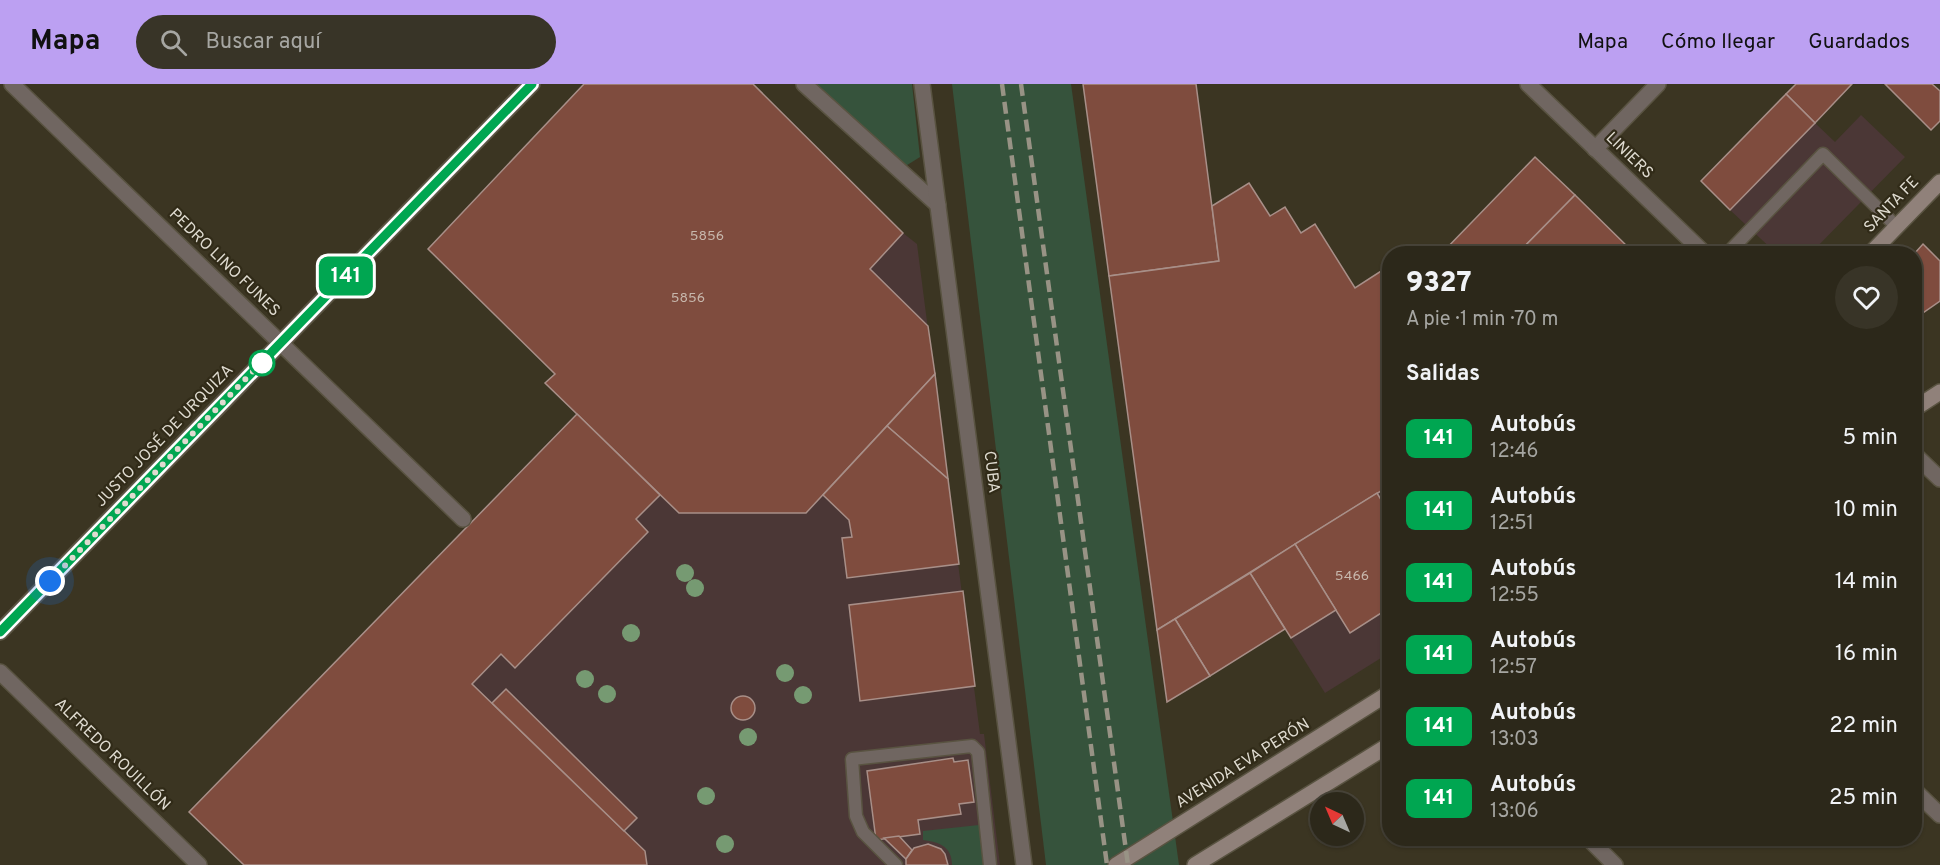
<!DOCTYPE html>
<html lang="es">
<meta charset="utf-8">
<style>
body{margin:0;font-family:Overpass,sans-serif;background:#383427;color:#f1f3f6;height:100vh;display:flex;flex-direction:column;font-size:22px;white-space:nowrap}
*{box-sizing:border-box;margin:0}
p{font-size:20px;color:#a6a6a2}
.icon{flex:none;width:33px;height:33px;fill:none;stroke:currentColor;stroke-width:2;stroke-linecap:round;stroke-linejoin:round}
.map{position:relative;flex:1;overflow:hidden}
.side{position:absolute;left:1382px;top:162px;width:540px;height:600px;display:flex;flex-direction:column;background:#2c281a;border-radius:24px;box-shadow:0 2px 4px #0004,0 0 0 2px #484439}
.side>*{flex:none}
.badge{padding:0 12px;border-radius:9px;font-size:21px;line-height:39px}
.needle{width:39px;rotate:316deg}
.controls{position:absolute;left:1310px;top:708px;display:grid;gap:12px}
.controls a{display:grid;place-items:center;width:54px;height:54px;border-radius:50%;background:#2c281a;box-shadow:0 2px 4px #0004,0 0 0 2px #484439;font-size:30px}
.you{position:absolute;width:30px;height:30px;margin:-15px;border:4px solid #fff;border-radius:50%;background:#1a73e8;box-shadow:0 0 0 9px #1a73e833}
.map>.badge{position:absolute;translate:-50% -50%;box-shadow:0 0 0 3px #fff}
h2{padding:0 24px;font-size:22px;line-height:54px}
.round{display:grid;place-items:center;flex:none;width:63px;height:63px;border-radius:32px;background:#383427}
.head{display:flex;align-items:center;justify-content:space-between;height:102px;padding:0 24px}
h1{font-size:28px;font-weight:800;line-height:45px}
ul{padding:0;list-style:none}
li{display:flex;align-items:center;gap:18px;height:72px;padding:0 24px}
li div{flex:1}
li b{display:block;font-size:22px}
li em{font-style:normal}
li .badge{min-width:66px;font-weight:700;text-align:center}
header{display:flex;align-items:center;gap:36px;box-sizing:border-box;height:84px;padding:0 30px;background:#bca0f2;color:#111}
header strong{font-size:28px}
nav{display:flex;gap:33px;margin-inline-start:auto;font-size:21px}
.search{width:420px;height:54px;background:#383427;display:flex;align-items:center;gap:15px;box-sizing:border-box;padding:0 21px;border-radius:33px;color:#a6a6a2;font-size:22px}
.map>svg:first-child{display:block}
.commercial{fill:#4b3736}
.green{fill:#36533c}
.building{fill:#7f4c3e;stroke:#a88f88;stroke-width:1.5}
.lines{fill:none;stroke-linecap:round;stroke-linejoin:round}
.service-casing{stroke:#595341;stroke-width:15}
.minor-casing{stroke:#595341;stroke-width:18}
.secondary-casing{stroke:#595341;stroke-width:18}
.service{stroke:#706661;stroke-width:12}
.minor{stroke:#706661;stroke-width:15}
.secondary{stroke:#90817a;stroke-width:15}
.rail{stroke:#989385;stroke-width:4.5;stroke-dasharray:12 6;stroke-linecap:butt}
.tree{fill:#769a72}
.line-casing{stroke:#fff;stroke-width:14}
.line{stroke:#00a651;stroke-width:9}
.walk{stroke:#dfdbd0;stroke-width:6;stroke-dasharray:0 10.8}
.stop-dot{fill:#fff;stroke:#00a651;stroke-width:3}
.labels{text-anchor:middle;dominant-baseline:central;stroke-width:4.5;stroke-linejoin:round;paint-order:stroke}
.number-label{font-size:14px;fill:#c7b7ac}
.street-label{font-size:16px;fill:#dfdbd0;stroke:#312b18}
</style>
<header>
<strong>Mapa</strong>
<div class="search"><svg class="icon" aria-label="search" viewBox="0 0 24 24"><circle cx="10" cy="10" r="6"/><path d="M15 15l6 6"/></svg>Buscar aquí</div>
<nav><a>Mapa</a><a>Cómo llegar</a><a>Guardados</a></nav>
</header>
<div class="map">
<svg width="1940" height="781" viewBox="0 0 1940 781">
<rect width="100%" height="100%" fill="#3b3522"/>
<g class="commercial">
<polygon points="584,0 753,0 903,149 917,160 980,650 984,650 1000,781 244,781 189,728 576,330 545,299 555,289 428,165"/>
<polygon points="1861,31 1905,73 1811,169 1776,169 1730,126 1815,39 1835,58"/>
<polygon points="1389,402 1389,569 1325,609 1250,489"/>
</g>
<g class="green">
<polygon points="814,0 912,0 920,73 904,83"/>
<polygon points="952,0 1071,0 1179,781 1046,781"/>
<path d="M979 741 983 781H952C952 763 940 758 923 756V747Z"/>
</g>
<g class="building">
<polygon points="584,0 753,0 903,149 870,185 928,242 935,290 806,429 679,429 545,299 555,290 428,165"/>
<polygon points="1083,0 1196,0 1219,177 1109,192"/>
<polygon points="1796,0 1852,0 1815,39 1786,10"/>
<polygon points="1885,0 1932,0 1940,7 1940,37 1931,46"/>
<polygon points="1786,10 1815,39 1730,126 1701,97"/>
<polygon points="1535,73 1575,111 1517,170 1441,170"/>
<polygon points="1249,99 1270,132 1285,123 1301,149 1315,140 1355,204 1389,182 1389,402 1157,546 1109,192 1219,177 1212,122"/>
<polygon points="1575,111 1632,167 1629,170 1517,170"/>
<polygon points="1923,160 1940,177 1940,217 1914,235 1914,170"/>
<polygon points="935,290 948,395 887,342"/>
<polygon points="577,330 660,411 636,435 648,448 515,584 501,570 472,600 645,767 647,781 244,781 189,728"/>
<polygon points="887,342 948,395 959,480 847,494 842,454 852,453 849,436 823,411"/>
<polygon points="1377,409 1389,429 1389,524 1350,549 1295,460"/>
<polygon points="1295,460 1336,526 1291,554 1250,489"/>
<polygon points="1250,489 1285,545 1210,592 1175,535"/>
<polygon points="963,507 975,602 860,617 849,521"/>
<polygon points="1175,535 1210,592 1167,618 1157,546"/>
<polygon points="506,605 637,734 624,747 492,619"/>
<circle cx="743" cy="624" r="12"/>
<polygon points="953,674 954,678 968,676 974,718 959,720 961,730 918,736 920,750 876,756 867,687"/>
<polygon points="899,752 912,766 906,775 884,754"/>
<polygon points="928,760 941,765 945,770 948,781 906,781 906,775 914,764"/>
</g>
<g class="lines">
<defs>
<g id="service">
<polyline points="1727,170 1823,70 1896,142"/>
<polyline points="896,781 863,748 856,732 852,675 972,662 978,668 990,781"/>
</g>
<g id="minor">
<polyline points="12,0 463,435"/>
<polyline points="804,0 938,121"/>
<polyline points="922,0 1024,781"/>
<polyline points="1528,0 1705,170"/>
<polyline points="1595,65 1658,0"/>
<polyline points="1914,370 1940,395"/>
<polyline points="0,548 532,0"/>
<polyline points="0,588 199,781"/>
<polyline points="1914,706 1940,731"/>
<polyline points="1588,754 1615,781"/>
</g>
<g id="secondary">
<polyline points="1870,170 1940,98"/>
<polyline points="1914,325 1940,308"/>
<polyline points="1116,781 1389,609"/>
<polyline points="1195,781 1389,661"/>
</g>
</defs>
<use href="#service" class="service-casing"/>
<use href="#minor" class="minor-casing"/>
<use href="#secondary" class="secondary-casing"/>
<use href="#service" class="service"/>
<use href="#minor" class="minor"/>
<use href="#secondary" class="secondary"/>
<g class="rail">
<polyline points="1002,0 1107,781"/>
<polyline points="1021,0 1128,781"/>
</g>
</g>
<g class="tree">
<circle cx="685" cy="489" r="9"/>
<circle cx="695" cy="504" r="9"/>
<circle cx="631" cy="549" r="9"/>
<circle cx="785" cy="589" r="9"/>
<circle cx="585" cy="595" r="9"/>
<circle cx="607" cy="610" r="9"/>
<circle cx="803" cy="611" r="9"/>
<circle cx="748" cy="653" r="9"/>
<circle cx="706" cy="712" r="9"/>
<circle cx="725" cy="760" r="9"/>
</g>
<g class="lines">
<defs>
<polyline id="line" points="0,548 532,0"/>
</defs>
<use href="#line" class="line-casing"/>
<use href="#line" class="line"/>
<polyline class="walk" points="50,497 264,276 262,279"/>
</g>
<circle class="stop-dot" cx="262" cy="279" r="12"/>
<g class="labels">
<g class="number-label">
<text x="707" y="152">5856</text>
<text x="688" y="214">5856</text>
<text x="1352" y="492">5466</text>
</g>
<g class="street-label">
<text transform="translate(1629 72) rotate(44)">LINIERS</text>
<text transform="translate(1892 121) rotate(-46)">SANTA FE</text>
<text transform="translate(224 179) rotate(44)">PEDRO LINO FUNES</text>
<text transform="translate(165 352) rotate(-46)">JUSTO JOSÉ DE URQUIZA</text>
<text transform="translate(991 388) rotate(83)">CUBA</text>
<text transform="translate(112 671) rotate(44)">ALFREDO ROUILLÓN</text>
<text transform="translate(1243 680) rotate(-32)">AVENIDA EVA PERÓN</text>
</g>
</g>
</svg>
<div class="controls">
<a><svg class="needle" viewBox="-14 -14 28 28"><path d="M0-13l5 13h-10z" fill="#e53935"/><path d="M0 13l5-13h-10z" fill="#a6a6a2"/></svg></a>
</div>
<div class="you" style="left:50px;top:497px"></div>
<b class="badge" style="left:346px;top:192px;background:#00a651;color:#fff">141</b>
<section class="side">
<div class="head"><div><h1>9327</h1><p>A pie · 1 min · 70 m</p></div><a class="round"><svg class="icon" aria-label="heart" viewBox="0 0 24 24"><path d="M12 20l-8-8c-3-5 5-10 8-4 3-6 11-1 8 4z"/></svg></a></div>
<h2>Salidas</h2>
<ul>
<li><span class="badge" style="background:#00a651;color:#fff">141</span><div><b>Autobús</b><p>12:46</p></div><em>5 min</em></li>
<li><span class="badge" style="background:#00a651;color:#fff">141</span><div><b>Autobús</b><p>12:51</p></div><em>10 min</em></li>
<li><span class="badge" style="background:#00a651;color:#fff">141</span><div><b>Autobús</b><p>12:55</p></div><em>14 min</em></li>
<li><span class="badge" style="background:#00a651;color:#fff">141</span><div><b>Autobús</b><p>12:57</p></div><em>16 min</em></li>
<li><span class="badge" style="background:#00a651;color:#fff">141</span><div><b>Autobús</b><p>13:03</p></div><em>22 min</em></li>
<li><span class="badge" style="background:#00a651;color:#fff">141</span><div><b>Autobús</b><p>13:06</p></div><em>25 min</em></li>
</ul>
</section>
</div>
